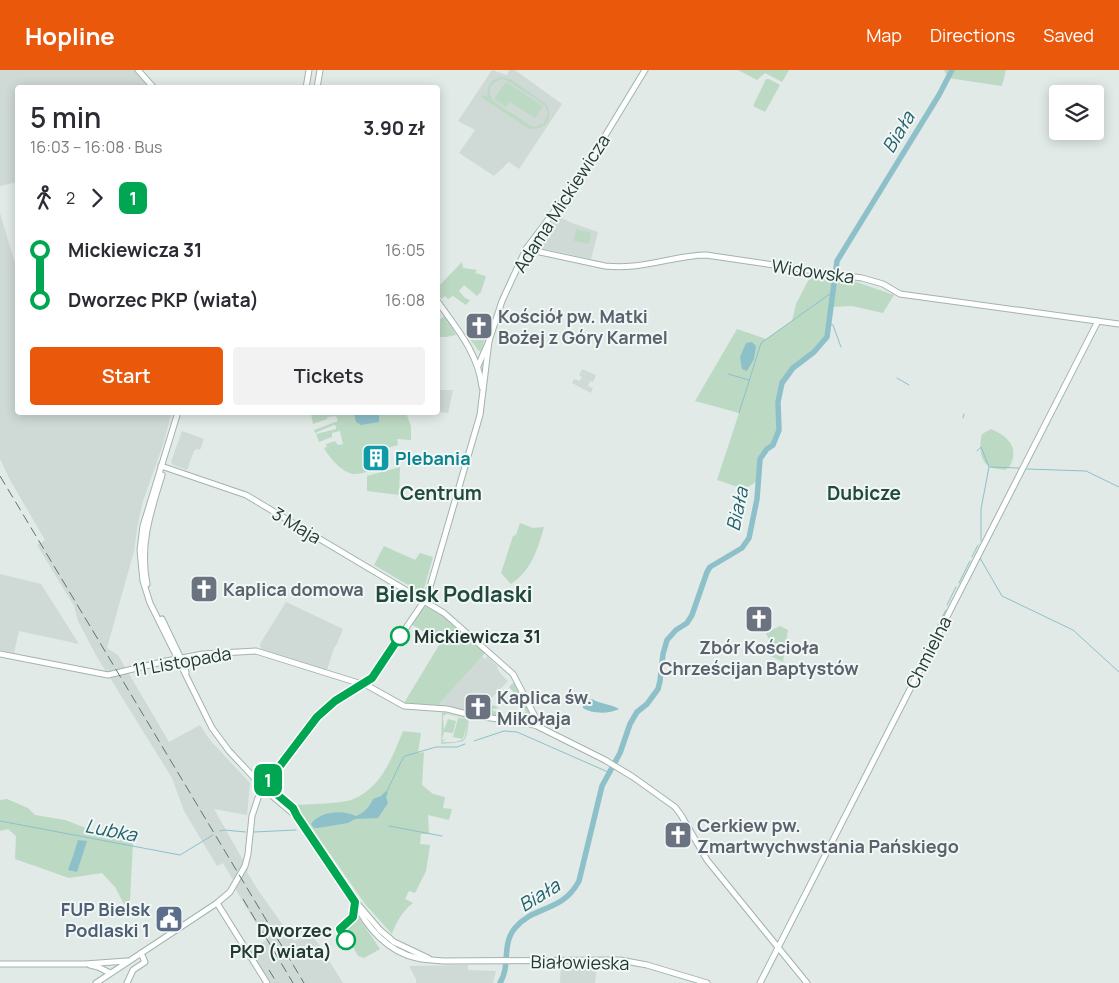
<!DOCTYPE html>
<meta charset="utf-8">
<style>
body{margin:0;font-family:Manrope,sans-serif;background:#f2f2f3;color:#2b2b33;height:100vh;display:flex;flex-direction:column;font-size:19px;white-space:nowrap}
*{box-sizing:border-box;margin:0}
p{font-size:16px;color:#7c7c81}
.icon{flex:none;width:28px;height:28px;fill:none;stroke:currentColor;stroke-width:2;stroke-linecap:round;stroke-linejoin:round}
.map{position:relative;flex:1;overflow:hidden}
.side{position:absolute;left:15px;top:15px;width:425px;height:330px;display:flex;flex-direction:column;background:#fff;border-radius:5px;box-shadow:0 2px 12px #0003}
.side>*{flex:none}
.badge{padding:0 10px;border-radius:8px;font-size:18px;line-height:32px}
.controls{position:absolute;left:1049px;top:15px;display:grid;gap:10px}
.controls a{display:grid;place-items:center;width:55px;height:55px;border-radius:5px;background:#fff;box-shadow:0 2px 12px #0003;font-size:25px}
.map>.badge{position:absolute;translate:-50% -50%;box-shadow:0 0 0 2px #fff}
.legs{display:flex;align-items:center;gap:8px;height:55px;padding:0 15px;font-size:16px}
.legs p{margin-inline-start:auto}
.summary{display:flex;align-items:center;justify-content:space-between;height:85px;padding:0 15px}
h1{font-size:28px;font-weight:600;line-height:38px}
.action{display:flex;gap:10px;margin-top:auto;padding:10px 15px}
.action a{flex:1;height:58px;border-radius:5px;background:#ea580c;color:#fff;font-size:20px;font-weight:600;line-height:58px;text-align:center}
.action a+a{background:#f2f2f3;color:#2b2b33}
ul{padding:0 15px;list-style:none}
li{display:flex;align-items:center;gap:18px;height:50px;font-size:19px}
li i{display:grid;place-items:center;width:8px;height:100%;margin:0 6px;background:currentColor}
li i::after{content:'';width:12px;height:12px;margin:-6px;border:4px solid;border-radius:50%;background:#fff}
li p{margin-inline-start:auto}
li:first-child i{background:linear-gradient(#0000 50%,currentColor 0)}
li:last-child i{background:linear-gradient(currentColor 50%,#0000 0)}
header{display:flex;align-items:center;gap:30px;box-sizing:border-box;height:70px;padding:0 25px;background:#ea580c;color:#fff}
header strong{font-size:24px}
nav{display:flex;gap:28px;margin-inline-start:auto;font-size:18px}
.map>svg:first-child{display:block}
.built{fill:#cfd9d5}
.green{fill:#bcd9c4;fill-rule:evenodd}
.water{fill:#8ec0ca}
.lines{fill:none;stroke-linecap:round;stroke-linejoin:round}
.stream{stroke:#8ec0ca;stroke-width:1}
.river{stroke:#8ec0ca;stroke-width:5.5}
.secondary-casing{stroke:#a1b4ae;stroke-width:7}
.secondary{stroke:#fff;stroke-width:5}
.rail{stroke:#5d746e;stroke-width:1;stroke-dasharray:10 5;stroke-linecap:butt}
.line-1-casing{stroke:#fff;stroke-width:11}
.line-1{stroke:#00a651;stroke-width:8}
.stop-1-dot{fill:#fff;stroke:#00a651;stroke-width:2.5}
.labels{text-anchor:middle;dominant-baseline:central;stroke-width:4;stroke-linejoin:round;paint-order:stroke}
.street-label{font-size:18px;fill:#233933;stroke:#f1f7f4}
.worship-label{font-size:18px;font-weight:bold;fill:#5b616d;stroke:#f1f7f4;text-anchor:start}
.culture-label{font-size:18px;font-weight:bold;fill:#0d838f;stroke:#f1f7f4;text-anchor:start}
.stop-label{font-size:18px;font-weight:bold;fill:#233933;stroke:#f1f7f4;text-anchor:start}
.service-label{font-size:18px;font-weight:bold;fill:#4e5e75;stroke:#f1f7f4;text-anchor:end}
.water-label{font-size:19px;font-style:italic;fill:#23616e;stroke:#f1f7f4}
.neighbourhood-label{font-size:19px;font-weight:bold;fill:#21493f;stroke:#f1f7f4}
.district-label{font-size:22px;font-weight:bold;fill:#21493f;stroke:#f1f7f4}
</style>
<header>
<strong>Hopline</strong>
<nav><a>Map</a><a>Directions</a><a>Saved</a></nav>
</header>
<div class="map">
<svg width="1119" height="913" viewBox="0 0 1119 913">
<rect width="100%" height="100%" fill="#e1eae6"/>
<g class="built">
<polygon points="0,0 135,0 150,17 18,18 17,112 0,116"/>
<polygon points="492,0 507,5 509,0 515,0 562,34 519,99 509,92 494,106 459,83 475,60 458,51"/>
<polygon points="0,143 17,200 18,342 170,342 171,345 163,375 143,431 138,453 134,481 107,578 118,585 169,672 200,655 210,670 250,713 247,745 214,739 248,799 247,802 258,820 294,871 310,863 320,876 343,913 271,913 250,880 266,870 237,822 233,810 223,793 217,796 184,741 172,708 97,587 78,551 74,536 37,475 45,470 10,410 0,389"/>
<polygon points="555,145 572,153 598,162 591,189 540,178 540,175 539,174 541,164"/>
<polygon points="582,299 596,305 593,312 590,311 588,316 593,318 591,323 572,313 574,309 580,311 582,307 579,305"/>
<polygon points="438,317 440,317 440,320 453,320 448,343 438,342"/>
<polygon points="182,361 204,369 200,380 197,379 194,381 187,400 173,395 171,392"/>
<polygon points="0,504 41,514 79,574 19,561 14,583 0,580"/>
<polygon points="286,532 343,559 337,574 334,578 327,600 261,579 260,574"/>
<polygon points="482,586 485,589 487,586 498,597 497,598 500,603 508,611 482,638 477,634 470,641 438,635"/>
<polygon points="597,894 595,913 560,913 561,896"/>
<polygon points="468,895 468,900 496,901 493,913 416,913 416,909 409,896"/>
</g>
<g class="green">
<polygon points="738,0 789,0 782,12 765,3 757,10"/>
<polygon points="944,0 1006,0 1002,16 948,8"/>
<path d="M502 7 510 9 546 34C555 48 544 62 528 58L481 27 483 25 488 27C486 16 491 9 502 7ZM502 9 508 11 542 33 546 37 548 43 544 53 536 57 531 56 493 31C486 21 490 12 502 9Z"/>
<polygon points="766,9 769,9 780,15 765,42 753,36"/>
<polygon points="506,12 543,36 535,48 510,32 506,37 494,29"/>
<polygon points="576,159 591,163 589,174 574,171"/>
<polygon points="462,192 463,198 477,200 475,203 486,206 481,222 477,226 464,215 459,221 465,228 470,230 466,235 453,226 448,229 445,226 441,229 438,223 438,217"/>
<path d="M812 203 845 208 894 225 883 243 852 236 832 237C828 246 831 257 827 267 818 286 791 294 782 314 776 329 781 344 779 359 777 373 766 377 761 388 758 394 759 404 758 411L744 419 717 410 739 343 695 331 737 259 766 269 792 251 796 234Z"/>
<polygon points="444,246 444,248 446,248 448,251 447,253 449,252 456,265 446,267 438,267 439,260 438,257 440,254 438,251"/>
<polygon points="479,246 491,250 481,281 479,281 469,268 471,266 475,271 486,256 486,251"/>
<path d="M315 342 406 343 411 356V370L397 369 398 375 372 382 373 386 383 390 373 393 372 391H371L372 396 384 392 385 396C376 399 363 404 354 404 342 403 329 387 324 378L327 377 326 374 335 371 338 375 343 374 340 361 332 363V367L319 372 316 364 336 359V356L334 355 315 363 314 360 338 351 336 346 327 347V349L313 354 311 344Z"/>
<path d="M991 359C1003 364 1016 373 1013 387 1012 393 1010 397 1005 400 1001 399 996 399 993 398 979 394 979 375 982 364Z"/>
<polygon points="400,397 399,425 367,421 367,406"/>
<path d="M520 453 533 458 544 457C538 479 531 501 511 514L501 503 513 466 516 465Z"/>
<polygon points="384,476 415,490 420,483 433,487 424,519 420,522 374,495"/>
<path d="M424 536C440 536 473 571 486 582L438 635 404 633 441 572 411 554Z"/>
<polygon points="780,556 788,560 783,592 764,583 773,579 766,563"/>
<polygon points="514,612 532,648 527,650 486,646 485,644 493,635 499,638 493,639 493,641 501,642 502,644 499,644 499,646 512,647 512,644 520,644 526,642 518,624 516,625 509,617"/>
<path d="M442 642 469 649 467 664 464 671 454 673 441 674ZM447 644 467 649 458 648 453 667 463 669 468 650 464 669 455 672H442L447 668 442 670 444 662 453 663 456 651 448 649 444 660 443 646Z"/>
<path d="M403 661 421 663 418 683 424 682 422 715 433 724 445 727 443 738 452 739 449 750 428 745 429 764H421L420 774 430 775 426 801 415 823 409 821 405 829 413 833C404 839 395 854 392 864L365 834 296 735C310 734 338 734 351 730 381 719 392 688 403 661Z"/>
<polygon points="7,729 28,738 35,745 65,750 112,768 133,773 130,830 124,834 115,817 102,803 69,808 15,789 16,766 8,759 0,761 0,730"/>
<polygon points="359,848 380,879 364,888 358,886 344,860 350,852"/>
</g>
<g class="water">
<polygon points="752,272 756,276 754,289 747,301 742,299 740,287 746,273"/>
<polygon points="354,343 379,343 379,352 361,355 356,352"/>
<path d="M592 629C600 634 611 634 619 639 610 644 591 644 583 638V634L585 631Z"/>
<path d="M386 721 388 722 386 727 388 733 378 748 355 749 348 753 318 758H314L311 754C321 740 344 740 356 746 364 743 370 736 373 729L381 726Z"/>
<path d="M78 770 87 771 77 802 68 800C72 789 75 780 78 770Z"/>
</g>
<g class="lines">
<g class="stream">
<polyline points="830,254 833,255 841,277"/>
<polyline points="728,304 749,310"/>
<polyline points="897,308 909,315"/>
<polyline points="739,343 761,273 834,221"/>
<polyline points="963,348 964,344"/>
<polyline points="977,381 981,377 989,397 981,439 981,471"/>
<polyline points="990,397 1019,398"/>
<polyline points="1027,399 1086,401 1119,417"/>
<polyline points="972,487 978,475"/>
<polyline points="980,488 1002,526 1073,560 1119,602"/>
<polyline points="959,513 970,491"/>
<polyline points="947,535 956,517"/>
<polyline points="931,568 946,540"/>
<polyline points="474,671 504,661 517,662 608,702"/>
<polyline points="387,721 403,688 405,686 436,677 457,677 465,674"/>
<polyline points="0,751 180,785 213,765"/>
<polyline points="389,756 442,766"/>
<polyline points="220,761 224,760 246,762"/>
<polyline points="254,762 296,760"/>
</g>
<path class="river" d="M500 913C511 895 501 875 515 858 534 835 562 843 579 811L602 716 620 683 630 654 637 642 647 634 658 619 660 611 663 584 667 570 676 560 687 553 692 545 707 502 710 497 742 478 749 468 757 429 760 389 767 379 773 375 779 360 778 332 782 313 793 298 814 282 827 267 837 191 939 25 952 0"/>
<defs>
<g id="secondary">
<polyline points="138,0 154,18"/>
<polyline points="306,18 309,0"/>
<polyline points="317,18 320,0"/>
<path d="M526 179 605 196C614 197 624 197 633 196 658 194 681 185 706 185L862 208 883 214 900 224 1119 254"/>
<path d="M438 232C457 259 478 283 482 317"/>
<polyline points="478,296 489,271 502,231 526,179 580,107 645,0"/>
<polyline points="178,342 143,456 140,480 143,511 150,533 212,658 229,681 260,714"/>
<polyline points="161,396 246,425 444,543 513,604 541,658"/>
<path d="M147 514C139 475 151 441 162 405"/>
<polyline points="162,549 185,597 186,603"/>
<polyline points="0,584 108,605 166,591 203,584 256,581 368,616 404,636 447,639 475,646 523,652 537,656 605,690 633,707 675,737 681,745 707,790 807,913"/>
<polyline points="256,703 264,710"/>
<polyline points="267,710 276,701 317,647 335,631 372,608 427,527 480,345 489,271"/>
<path d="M273 721 293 738 297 746 355 832C366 857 388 882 417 888 425 890 435 890 444 891L620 890 647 895 707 913"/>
<polyline points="260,722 268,724 273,720 272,712 265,710"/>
<polyline points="270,724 296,746"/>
<polyline points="217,833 267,913"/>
<polyline points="357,833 380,860 394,872 428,888"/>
<polyline points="0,894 85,894 127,891"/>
<polyline points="90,895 98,897 110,903"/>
<polyline points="96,913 217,833 230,822 245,796 248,784 252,746 260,722 260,714"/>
<polyline points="127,913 133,900 145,892 141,883"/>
<polyline points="760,913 1098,251"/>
</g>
</defs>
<use href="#secondary" class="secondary-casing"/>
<use href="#secondary" class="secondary"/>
<g class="rail">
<polyline points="0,406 304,913"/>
<polyline points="243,829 293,913"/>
<polyline points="269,900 277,913"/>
</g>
</g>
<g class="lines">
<defs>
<polyline id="line-1" points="346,870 340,859 353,847 355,832 297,746 293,738 273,721 273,714 268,710 276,701 317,647 335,631 372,608 400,566"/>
</defs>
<use href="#line-1" class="line-1-casing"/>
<use href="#line-1" class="line-1"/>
</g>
<defs>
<symbol id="church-square" viewBox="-11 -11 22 22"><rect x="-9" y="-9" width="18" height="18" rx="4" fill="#6b7280" stroke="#f1f7f4"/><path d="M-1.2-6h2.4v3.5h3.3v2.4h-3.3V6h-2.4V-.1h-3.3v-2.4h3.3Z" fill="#fff"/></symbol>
<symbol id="building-square" viewBox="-11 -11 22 22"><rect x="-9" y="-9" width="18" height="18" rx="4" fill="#0f9aa8" stroke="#f1f7f4"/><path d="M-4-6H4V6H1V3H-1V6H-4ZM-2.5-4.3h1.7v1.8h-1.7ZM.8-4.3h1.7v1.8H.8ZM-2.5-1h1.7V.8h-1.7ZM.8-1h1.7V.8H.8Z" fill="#fff"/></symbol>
<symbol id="civic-square" viewBox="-11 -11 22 22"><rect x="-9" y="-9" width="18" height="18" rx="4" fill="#5c6f8a" stroke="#f1f7f4"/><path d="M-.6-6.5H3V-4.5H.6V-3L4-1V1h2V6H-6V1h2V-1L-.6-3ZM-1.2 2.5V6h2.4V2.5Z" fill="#fff"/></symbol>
</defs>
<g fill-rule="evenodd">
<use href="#church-square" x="463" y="240" width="32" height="32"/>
<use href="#building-square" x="360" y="372" width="32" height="32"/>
<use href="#church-square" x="188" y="503" width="32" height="32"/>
<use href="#church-square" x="743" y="533" width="32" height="32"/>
<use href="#church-square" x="462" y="621" width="32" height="32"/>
<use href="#church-square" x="662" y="749" width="32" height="32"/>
<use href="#civic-square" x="153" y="833" width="32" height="32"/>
</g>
<g class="stop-1-dot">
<circle cx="400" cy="566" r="9"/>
<circle cx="346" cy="870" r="9"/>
</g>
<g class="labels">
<g class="street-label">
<text transform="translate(561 133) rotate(-57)">Adama Mickiewicza</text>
<text transform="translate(813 201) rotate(8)">Widowska</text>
<text transform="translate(297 455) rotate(31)">3 Maja</text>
<text transform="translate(928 582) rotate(-63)">Chmielna</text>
<text transform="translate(182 591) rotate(-10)">11 Listopada</text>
<text transform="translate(580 892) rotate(1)">Białowieska</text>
</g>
<g class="worship-label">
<text x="498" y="246">Kościół pw. Matki<tspan x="498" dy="21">Bożej z Góry Karmel</tspan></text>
<text x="223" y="519">Kaplica domowa</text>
<text x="759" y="577" text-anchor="middle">Zbór Kościoła<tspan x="759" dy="21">Chrześcijan Baptystów</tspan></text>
<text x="497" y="627">Kaplica św.<tspan x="497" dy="21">Mikołaja</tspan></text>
<text x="697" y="755">Cerkiew pw.<tspan x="697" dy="21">Zmartwychwstania Pańskiego</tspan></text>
</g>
<g class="culture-label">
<text x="395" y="388">Plebania</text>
</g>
<g class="stop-label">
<text x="414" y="566">Mickiewicza 31</text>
<text x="332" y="860" text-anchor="end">Dworzec<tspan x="332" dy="21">PKP (wiata)</tspan></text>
</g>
<g class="service-label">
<text x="150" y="839">FUP Bielsk<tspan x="150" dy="21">Podlaski 1</tspan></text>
</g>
<g class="water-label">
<text transform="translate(898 62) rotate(-59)">Biała</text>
<text transform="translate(737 439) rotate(-78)">Biała</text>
<text transform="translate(111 760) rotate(11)">Lubka</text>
<text transform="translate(539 825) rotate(-32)">Biała</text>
</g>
<g class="neighbourhood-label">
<text x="441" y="423">Centrum</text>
<text x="864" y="423">Dubicze</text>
</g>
<g class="district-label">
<text x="454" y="524">Bielsk Podlaski</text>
</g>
</g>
</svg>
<div class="controls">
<a><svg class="icon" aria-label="layers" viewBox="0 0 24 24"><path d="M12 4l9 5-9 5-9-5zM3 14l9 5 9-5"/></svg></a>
</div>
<b class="badge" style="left:268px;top:710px;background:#00a651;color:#fff">1</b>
<section class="side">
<div class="summary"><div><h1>5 min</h1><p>16:03 – 16:08 · Bus</p></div><b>3.90 zł</b></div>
<div class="legs"><svg class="icon" aria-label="walk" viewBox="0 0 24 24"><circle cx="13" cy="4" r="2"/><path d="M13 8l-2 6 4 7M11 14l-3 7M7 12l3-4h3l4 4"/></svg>2<svg class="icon" aria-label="forward" viewBox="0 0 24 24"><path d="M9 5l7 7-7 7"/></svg><b class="badge" style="background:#00a651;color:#fff">1</b></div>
<ul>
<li><i style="color:#00a651"></i><b>Mickiewicza 31</b><p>16:05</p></li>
<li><i style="color:#00a651"></i><b>Dworzec PKP (wiata)</b><p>16:08</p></li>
</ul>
<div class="action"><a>Start</a><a>Tickets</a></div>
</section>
</div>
